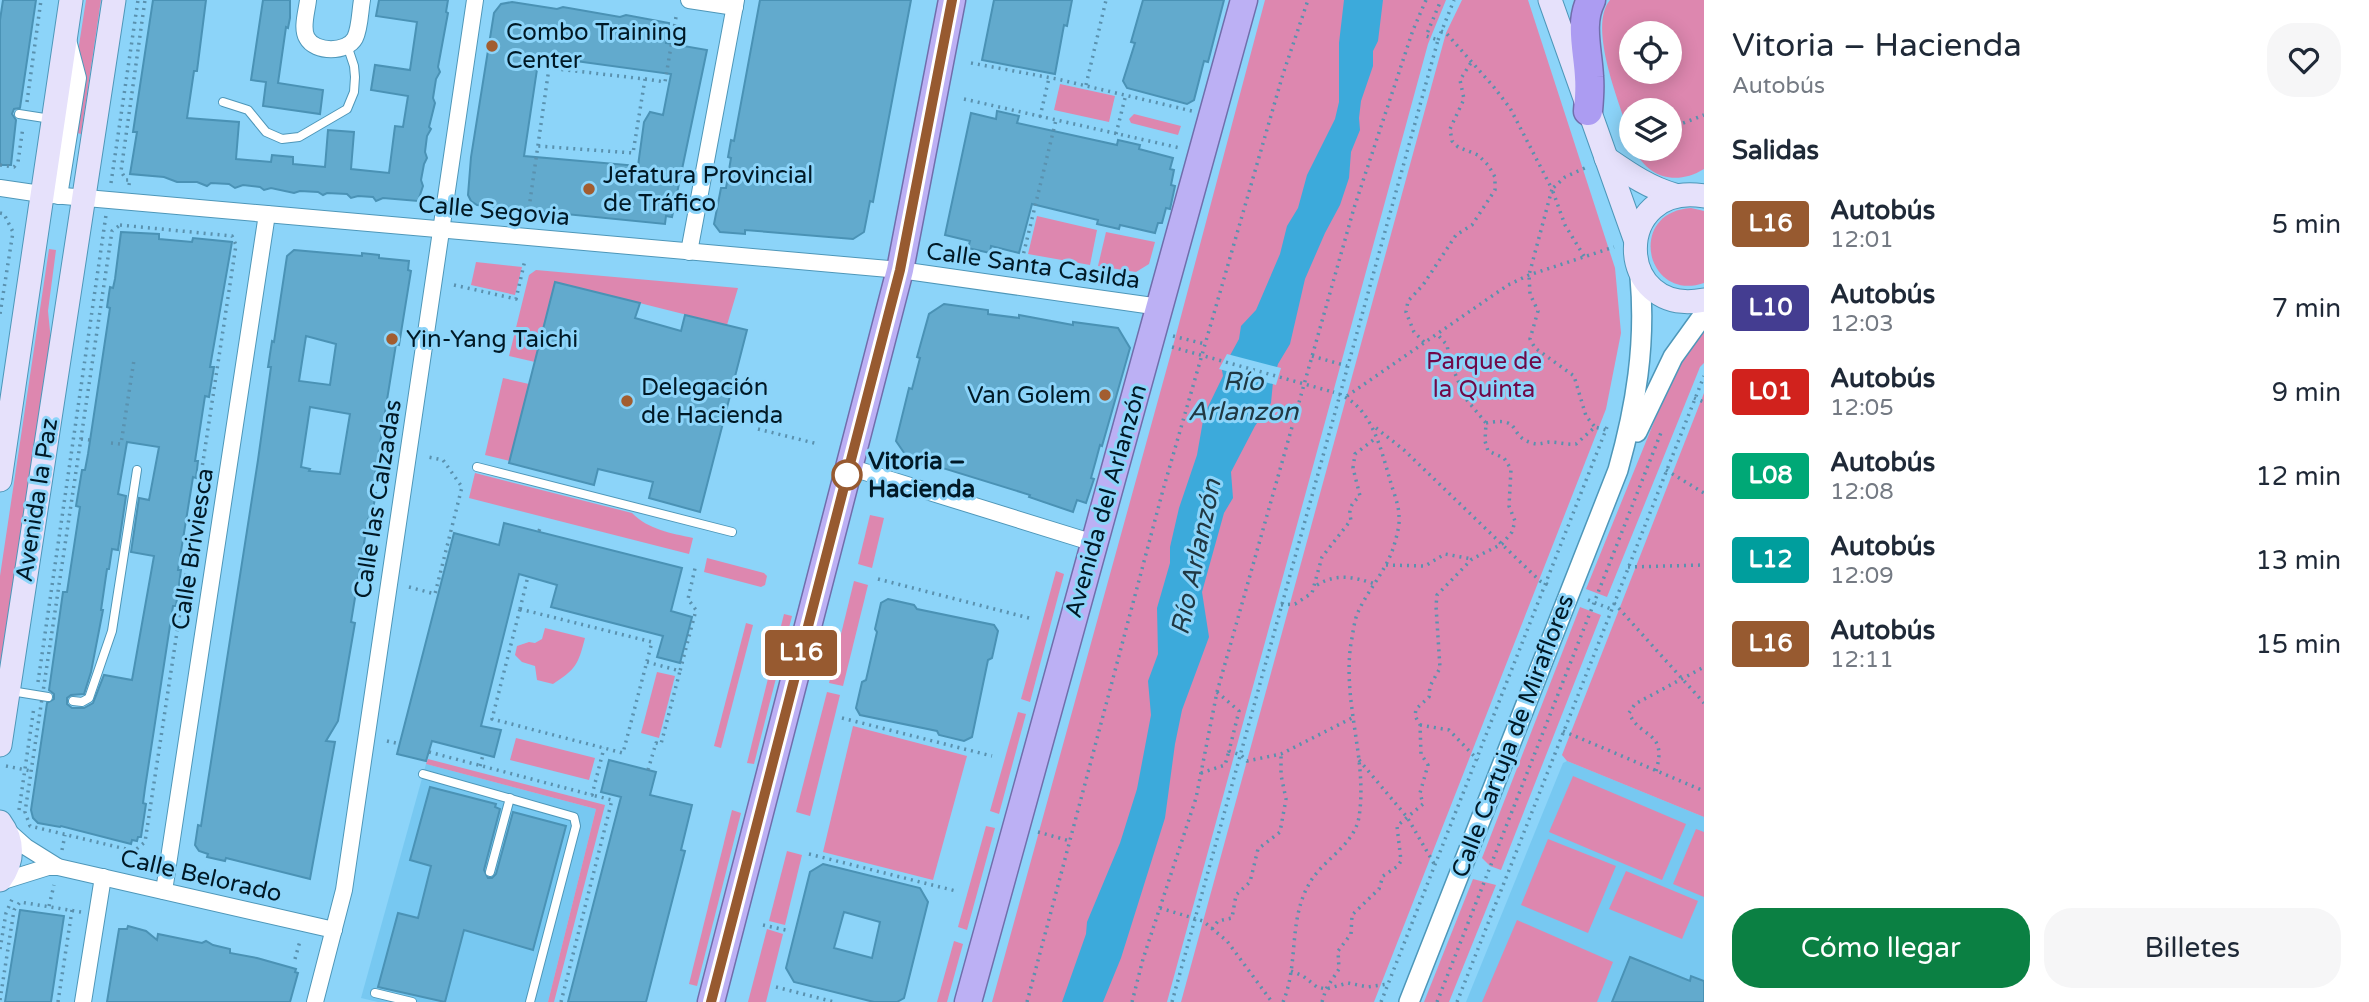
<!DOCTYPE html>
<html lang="es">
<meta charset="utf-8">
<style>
body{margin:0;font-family:"Varela Round",sans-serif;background:#f6f6f7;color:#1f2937;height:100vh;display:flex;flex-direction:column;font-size:26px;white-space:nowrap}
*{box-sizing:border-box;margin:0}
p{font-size:23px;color:#747a83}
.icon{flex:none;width:38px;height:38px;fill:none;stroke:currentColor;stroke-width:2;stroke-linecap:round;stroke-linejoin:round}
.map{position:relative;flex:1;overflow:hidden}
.drawer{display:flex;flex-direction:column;background:#fff;width:665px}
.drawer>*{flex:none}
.badge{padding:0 14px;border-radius:5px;font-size:24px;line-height:46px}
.buttons{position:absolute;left:1619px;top:21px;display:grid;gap:14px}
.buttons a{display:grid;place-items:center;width:63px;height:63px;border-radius:50%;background:#fff;box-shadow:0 4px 18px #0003;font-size:35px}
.map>.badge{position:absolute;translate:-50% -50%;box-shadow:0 0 0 4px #fff}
h2{padding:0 28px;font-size:26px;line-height:63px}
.round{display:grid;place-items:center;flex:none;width:74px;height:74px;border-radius:28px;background:#f6f6f7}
.headline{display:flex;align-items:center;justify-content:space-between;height:119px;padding:0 28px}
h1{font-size:33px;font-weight:600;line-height:52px}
.action{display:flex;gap:14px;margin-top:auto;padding:14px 28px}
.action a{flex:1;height:80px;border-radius:28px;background:#0b8043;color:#fff;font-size:28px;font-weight:600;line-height:80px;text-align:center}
.action a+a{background:#f6f6f7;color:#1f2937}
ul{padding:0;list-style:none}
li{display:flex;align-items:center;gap:21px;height:84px;padding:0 28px}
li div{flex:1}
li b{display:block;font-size:26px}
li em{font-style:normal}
li .badge{min-width:77px;font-weight:700;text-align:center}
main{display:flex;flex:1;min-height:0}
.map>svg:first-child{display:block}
.built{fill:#77c8f1}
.green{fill:#dd87af;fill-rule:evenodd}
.water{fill:#3caadb}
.pier{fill:#8cd4f9}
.building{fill:#62aacd;stroke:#4a92b5;stroke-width:2;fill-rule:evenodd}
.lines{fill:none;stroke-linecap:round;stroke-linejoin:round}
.service-casing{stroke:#4e97b9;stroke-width:10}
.minor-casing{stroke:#4e97b9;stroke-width:18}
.tertiary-casing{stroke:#4e97b9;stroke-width:22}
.secondary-casing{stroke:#4e97b9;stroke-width:25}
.trunk-casing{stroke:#706eab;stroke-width:29}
.motorway-casing{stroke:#706eab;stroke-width:31}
.path{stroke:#5a91ae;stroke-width:3.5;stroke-dasharray:2 5;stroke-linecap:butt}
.service{stroke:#fff;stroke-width:8}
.minor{stroke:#fff;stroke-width:16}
.tertiary{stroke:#fff;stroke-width:19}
.secondary{stroke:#e6e1fb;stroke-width:23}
.trunk{stroke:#bcb0f4;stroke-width:26}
.motorway{stroke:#ac9cf2;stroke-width:28}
.path-bridge{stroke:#5a91ae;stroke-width:3.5;stroke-dasharray:2 5;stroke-linecap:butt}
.line-casing{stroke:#fff;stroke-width:16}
.line{stroke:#975a30;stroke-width:10}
.poi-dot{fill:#a25d30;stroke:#8cd4f9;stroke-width:2.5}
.stop-dot{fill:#fff;stroke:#975a30;stroke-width:3.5}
.labels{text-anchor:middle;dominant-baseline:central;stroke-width:6;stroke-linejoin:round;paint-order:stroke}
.poi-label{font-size:24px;fill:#001926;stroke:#8cd4f9;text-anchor:start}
.street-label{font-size:24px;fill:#001926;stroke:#8cd4f9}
.park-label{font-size:24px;fill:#710847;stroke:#8cd4f9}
.stop-label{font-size:24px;font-weight:bold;fill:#001926;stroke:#8cd4f9;text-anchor:start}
.water-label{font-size:26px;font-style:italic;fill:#203843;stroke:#8cd4f9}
</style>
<main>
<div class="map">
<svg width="1704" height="1002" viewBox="0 0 1704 1002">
<rect width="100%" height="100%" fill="#8cd4f9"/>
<g class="built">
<polygon points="1567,761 1704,817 1704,1002 1466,1002 1563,763"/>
<polygon points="426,764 596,809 548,1002 378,1002 361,998"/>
</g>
<g class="green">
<polygon points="86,0 101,0 81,134 74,132 81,78 79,45"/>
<polygon points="1265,0 1446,0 1428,44 1167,1002 992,1002 1176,335"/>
<polygon points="1462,0 1528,0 1615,268 1621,333 1606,409 1374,1002 1181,1002 1446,33"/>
<path d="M1610 0H1704V169C1676 186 1648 178 1634 149H1670V110H1631V139C1621 107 1587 27 1610 0ZM1670 33V72H1631V33Z"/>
<polygon points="1060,84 1115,96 1109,122 1054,110"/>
<polygon points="1134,114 1181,126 1178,135 1131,123 1129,119"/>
<path d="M1691 208 1704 211V283C1646 303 1626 212 1691 208Z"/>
<polygon points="1037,216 1097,230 1090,265 1028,254"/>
<polygon points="1106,232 1155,242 1149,264 1136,272 1098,266"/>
<polygon points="49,249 56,250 48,311 51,341 0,665 0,576"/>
<polygon points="476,262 522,267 515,295 471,285"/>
<polygon points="536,270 738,288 727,325 556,282 535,362 509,356 529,275"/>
<polygon points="1704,331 1704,363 1700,367 1607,597 1586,589 1656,417 1684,358"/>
<polygon points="503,378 529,384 510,461 485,455"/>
<polygon points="1704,393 1704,817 1567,761 1562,755"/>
<path d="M475 473 632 513C649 530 671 533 693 538L689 554 469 498Z"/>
<polygon points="870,515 884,518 872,568 858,564"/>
<polygon points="707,558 764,573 767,576 765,585 761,587 704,572"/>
<polygon points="1056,571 1064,574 1030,702 1021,699"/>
<polygon points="854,581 868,585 843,686 829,683"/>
<polygon points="1580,607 1601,615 1501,870 1490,866 1482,858"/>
<polygon points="784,614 792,616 754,764 747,763"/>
<polygon points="746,623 753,625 721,748 714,746"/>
<path d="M545 628 585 638C578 665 576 669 553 684L537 680 535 666 522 662 515 655 517 646 529 642 535 643 542 639Z"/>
<polygon points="657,672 675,676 659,738 641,733"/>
<polygon points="827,692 840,695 810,816 796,812"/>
<polygon points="1018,712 1026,714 999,814 990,811"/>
<polygon points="853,726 967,756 933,880 823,852"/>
<polygon points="516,738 595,758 589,780 510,760"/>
<polygon points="428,759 605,805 554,1002 548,1002 596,809 426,764"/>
<polygon points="1573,776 1686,824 1662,880 1549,832"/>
<polygon points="732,810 741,813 697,986 689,984"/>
<polygon points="986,826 995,828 967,930 958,927"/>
<polygon points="1696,829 1704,832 1704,897 1673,884"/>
<polygon points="1548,839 1616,866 1588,933 1521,905"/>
<polygon points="787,851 802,855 785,925 769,921"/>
<polygon points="1626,871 1698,901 1682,939 1609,909"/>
<polygon points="1473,879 1496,885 1449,1002 1424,1002"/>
<polygon points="1517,920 1613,962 1597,1002 1482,1002"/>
<polygon points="767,929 783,934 766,1002 748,1002"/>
<polygon points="954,941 963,944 947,1002 937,1002"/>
</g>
<polygon class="water" points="1344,0 1383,0 1378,41 1373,51 1373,66 1361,101 1359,118 1360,130 1351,152 1349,178 1340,205 1325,233 1305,279 1290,344 1278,364 1273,382 1271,403 1255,426 1231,472 1233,498 1224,513 1202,592 1209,637 1182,710 1175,744 1165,818 1121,958 1103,1002 1062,1002 1086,934 1087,922 1120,843 1137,789 1151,715 1148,681 1158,654 1157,608 1170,563 1170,547 1179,508 1197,455 1204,415 1223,376 1222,370 1239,339 1241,326 1256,310 1280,254 1287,226 1298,208 1307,175 1335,119 1339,102 1339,43"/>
<polygon class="pier" points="1227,354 1281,368 1276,385 1219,369"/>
<g class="building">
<polygon points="3,0 36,0 20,108 14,109 12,114 16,120 11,165 0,165 0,20"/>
<polygon points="153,0 206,0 197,71 194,71 187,118 239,122 236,159 271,162 272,155 293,157 293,164 325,167 328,130 354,132 351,169 389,173 395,126 403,127 408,96 371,90 375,65 410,70 417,22 376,16 379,0 448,0 446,12 448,13 438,67 440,72 436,79 433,98 435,103 429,127 431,129 427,136 425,152 427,158 424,164 421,180 423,186 418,201 383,198 376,201 373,197 358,196 351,198 347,194 327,193 323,195 318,192 300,191 294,193 271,188 264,190 260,187 243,185 235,188 229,184 211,183 207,186 197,182 177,182 164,177 130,174 137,132 133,132"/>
<polygon points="263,0 290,0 290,18 288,28 286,27 278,83 323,90 320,114 263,106 266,82 251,80"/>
<polygon points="760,0 911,0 873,202 870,201 864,232 853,239 745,230 745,234 720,232 714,224 721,188 726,188 731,158 728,157 731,140 734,141"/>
<polygon points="994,0 1072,0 1067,26 1064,25 1055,74 982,60"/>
<polygon points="1143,0 1224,0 1208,62 1204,61 1194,100 1187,104 1127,88 1123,81 1135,43 1131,42"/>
<path d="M512 2 557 9 563 7 620 17 626 15 669 23 666 43 707 50 672 217 666 216 665 224 477 205 471 201 468 195 471 157 494 13 501 4ZM539 56 671 74 663 115 650 112 644 122 638 166 524 156Z"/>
<polygon points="997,111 1019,116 1017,123 1117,145 1118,140 1140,145 1139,149 1173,158 1170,169 1174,170 1171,185 1175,186 1170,209 1166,208 1162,223 1158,223 1155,233 1120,225 1119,229 1097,224 1098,220 1032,204 1019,253 991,246 990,253 968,248 970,241 945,235 971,113 996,119"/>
<path d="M121 232 159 234V239L192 242 193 238 232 242 210 367H214L209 397 205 396 195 461H198L196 478 193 477 178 570H181L176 606H173L145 788 143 803 146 804 141 837H138L137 841 132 840 131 844 61 826 60 827 38 823 33 818 31 810 47 703 54 699V694L49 690 63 592H67L80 507 76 506 82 470H85L88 454 110 308 107 307 110 287 113 288 115 279ZM127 442 159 447 149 500 139 498 131 552 154 556 132 680 104 675 93 703 84 708H72L67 704V698L71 695 84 694 91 672 103 610H101L107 569H109L112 549 118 550 126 496 118 494Z"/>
<path d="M294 250 362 256V253L379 255V258L409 261 408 270 411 271 399 345 396 344 372 493H376L371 520 368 519 351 622 355 623 341 704 338 721 326 741 335 742 310 879 226 858 225 861 207 857 208 854 199 851 195 845 198 825 201 826 258 460 271 367H268L272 341 274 342 287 256ZM306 336 336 344 330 385 299 381ZM310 407 350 414 340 474 309 471 310 469 301 467Z"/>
<polygon points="555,282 640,303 635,318 681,331 685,315 747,330 700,512 649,498 653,482 598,469 594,485 509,463"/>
<polygon points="944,304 988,310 988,314 1019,318 1019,315 1073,325 1073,322 1118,328 1130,348 1102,446 1100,445 1096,460 1091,478 1094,479 1086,503 1077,500 1073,512 1029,497 1030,495 930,464 930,467 909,460 896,441 909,388 912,389 920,358 917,357 929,314"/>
<polygon points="504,523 682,568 671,611 692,617 680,663 657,657 663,636 551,607 557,585 519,574 481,726 501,730 494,757 432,741 426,761 397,754 454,533 499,545"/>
<polygon points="888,599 914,605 917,609 994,625 998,631 992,658 988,660 972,737 964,741 939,735 937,731 860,715 856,708 862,682 866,680 877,632 875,629 881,603"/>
<polygon points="609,760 656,772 650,795 692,805 681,850 685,851 646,1002 568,1002 621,797 601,792"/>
<polygon points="430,787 496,804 495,807 500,809 484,870 488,878 492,878 496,874 513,812 566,826 533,950 464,930 445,1002 378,987 398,913 418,918 431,866 410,860"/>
<path d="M823 864 920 888 928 902 904 998 897 1002H874L794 982 786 968 810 872ZM844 912 880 922 872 958 834 948Z"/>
<polygon points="20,910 64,916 51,1002 5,1002"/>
<polygon points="128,926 146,931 157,940 158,934 202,943 206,941 213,945 230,949 230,953 257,958 296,969 295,972 298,973 290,1002 107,1002 119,929 127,929"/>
<polygon points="1630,957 1690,981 1691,976 1704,981 1704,1002 1612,1002"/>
</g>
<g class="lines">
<defs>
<g id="service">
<polyline points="223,102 248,110 266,132 282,139 299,137 347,109 354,92 355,77 354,66 347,45"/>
<polyline points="19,114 51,119"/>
<polyline points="477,467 732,532"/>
<polyline points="11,691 48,697"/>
<polyline points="73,701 82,702 89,698 112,631 137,470"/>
<polyline points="423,774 574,817 576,826 530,1002"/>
<polyline points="490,872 510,798"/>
<polyline points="375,993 412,1002"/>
</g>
<g id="minor">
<path d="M308 0C307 11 301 28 307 38 315 53 347 53 355 38 360 28 360 11 362 0"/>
<polyline points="689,0 735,7"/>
<polyline points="0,188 41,194 900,270 1160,307"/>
<polyline points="59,196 78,78 68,40"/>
<polyline points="689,252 736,0"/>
<polyline points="849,467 1094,543"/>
<polyline points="7,830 26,847 58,867 334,930"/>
<polyline points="0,882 48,867 58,867"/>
<polyline points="164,891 267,214"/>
<polyline points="83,1002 103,877"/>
<polyline points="315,1002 344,890 475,0"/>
</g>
<g id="tertiary">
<polyline points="1637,432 1673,357 1704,314"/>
<path d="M1409 1002 1618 470C1636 406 1646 344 1640 277"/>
</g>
<g id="secondary">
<polyline points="1550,0 1635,239"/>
<path d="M1606 158C1628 173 1649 188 1675 195"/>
<path d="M1704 196C1612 181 1613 318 1704 300"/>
<polyline points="0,480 71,0"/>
<polyline points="0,745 114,0"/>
<path d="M0 822C14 841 14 861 0 880"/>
</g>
<g id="trunk">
<polyline points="711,1002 900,270 952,0"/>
<polyline points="968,1002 1244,0"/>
</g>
<path id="motorway" d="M1588 111C1589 100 1590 88 1589 77 1588 52 1579 23 1591 0"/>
</defs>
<use href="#service" class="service-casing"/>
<use href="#minor" class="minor-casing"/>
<use href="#tertiary" class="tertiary-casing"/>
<use href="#secondary" class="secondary-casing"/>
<use href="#trunk" class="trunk-casing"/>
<use href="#motorway" class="motorway-casing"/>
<g class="path">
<polyline points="1441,31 1446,33 1493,86 1510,108 1552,189 1529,275 1530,294 1538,311 1530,339 1535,348 1574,376 1586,416 1595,427"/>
<polyline points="1438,40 1454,0"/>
<polyline points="971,63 1057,79 1192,111"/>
<polyline points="645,79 665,82 676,17"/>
<polyline points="1086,85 1106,0"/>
<polyline points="964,99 1180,148"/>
<polyline points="27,102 41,0"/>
<polyline points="1040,117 1049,78"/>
<polyline points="1670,128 1704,115"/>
<polyline points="1116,134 1126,94"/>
<polyline points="0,165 14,167 18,162 23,127"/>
<polyline points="111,183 138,0"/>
<polyline points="129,185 130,180 126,180 121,171 145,0"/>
<polyline points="0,213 4,214 13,232 0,314"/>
<polyline points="528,215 549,68 645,79 633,153 537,146"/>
<polygon points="120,225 232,236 236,245 145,842 134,851 30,826 25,812 112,231"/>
<polyline points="1584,256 1565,225 1552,189 1565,177 1587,167"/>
<polyline points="1022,260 1056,120"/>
<polyline points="454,285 516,299 525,260"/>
<polyline points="1173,336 1205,344"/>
<polyline points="1424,342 1414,332 1406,312 1408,301 1423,285 1456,235 1472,225 1495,190 1495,177 1488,165 1478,155 1458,147 1452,141 1450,129 1464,99 1460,80 1472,61"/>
<polyline points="1312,356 1347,366"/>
<polyline points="1347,396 1508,285 1529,275 1614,247"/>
<polyline points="1694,398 1704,402"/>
<path d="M1486 423C1524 416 1507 436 1532 443 1538 445 1543 443 1549 442 1558 442 1567 445 1576 444L1595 427 1606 430"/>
<polyline points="1376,428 1404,450 1540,581 1549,585"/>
<polyline points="758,429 818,444"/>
<polyline points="81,439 90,440"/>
<polyline points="111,443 121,444 134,360"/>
<polyline points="1666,470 1704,493"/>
<polyline points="539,531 541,525"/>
<polyline points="1386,565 1425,566 1445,554 1472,559"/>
<polyline points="1628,567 1704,565"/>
<polyline points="878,579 1029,618"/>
<path d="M1317 585C1337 573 1354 577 1375 584"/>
<polyline points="409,587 435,594 462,487 443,460 428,457"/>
<polyline points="1588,600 1611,609"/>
<polyline points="1614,603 1704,703"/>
<path d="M1281 605 1295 604 1312 593 1322 557 1351 520C1348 509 1351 504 1360 496L1353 468 1355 454 1377 437"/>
<polygon points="520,609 652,642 623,753 492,719"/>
<polyline points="520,609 528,576"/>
<polyline points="647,662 680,671 696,610 688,599 696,564"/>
<polyline points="38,682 106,215"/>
<polyline points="1217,692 1239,711 1229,751 1241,755 1247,761 1281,754 1352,718"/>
<polyline points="842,718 992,756"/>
<polyline points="1420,725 1449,730 1478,760"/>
<polyline points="1563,731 1704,791"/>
<polyline points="387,741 400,744"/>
<polyline points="429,752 592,795 604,748"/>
<polyline points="1359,760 1407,817 1436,867"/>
<polyline points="6,766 31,771"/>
<polyline points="480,766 483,755"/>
<polyline points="648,770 656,743 661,744 680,671"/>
<path d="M1656 771C1668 730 1640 739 1629 713L1635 704 1704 667"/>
<polyline points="1201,773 1225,765 1229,751"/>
<polyline points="19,810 34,707"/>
<polyline points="1038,832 1070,841"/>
<polyline points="62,850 65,835"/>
<polyline points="809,854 956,891"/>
<polyline points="49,906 54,885"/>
<polyline points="1160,908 1203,921 1227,941 1272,1002"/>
<polyline points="763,925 790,931"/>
<polyline points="1212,929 1218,921 1232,918 1236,895 1250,882 1258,849 1280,832 1286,799 1281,775 1281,754"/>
<polyline points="0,949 6,913 13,897"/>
<polyline points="295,959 300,941"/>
<polyline points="1291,971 1303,976 1317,987 1326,989 1348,983 1368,987 1388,984"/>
<polyline points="776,987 834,1002"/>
<polyline points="0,1000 14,910 20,902 81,912"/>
<polyline points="58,1002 72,910"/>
<polyline points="561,1002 612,800 592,795"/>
<polyline points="1027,1002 1163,490 1283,74 1308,0"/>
<polyline points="1132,1002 1143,959 1196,798 1217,692 1354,208 1413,30 1426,0"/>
<polyline points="1172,1002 1438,40 1426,36 1441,0"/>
<path d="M1283 1002C1299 964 1288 921 1309 884 1322 860 1354 846 1359 817 1368 760 1342 702 1351 643 1353 634 1354 621 1358 612 1369 588 1388 569 1395 542 1397 535 1400 524 1399 516 1399 505 1393 491 1390 480 1380 446 1371 403 1333 392"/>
<polyline points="1322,1002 1326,989 1339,969 1338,951 1351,934 1352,915 1379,889 1383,876 1398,866 1401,861 1397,826 1423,804 1420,793 1428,765 1421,754 1420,725 1415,716 1416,709 1429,697 1430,686 1440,668 1436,606 1437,595 1472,559 1502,544 1512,532 1515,521 1509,506 1511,469 1504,458 1488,451 1485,441 1486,423 1466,399 1450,362 1447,345 1437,334"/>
<polyline points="1381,1002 1607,427"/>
<polyline points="1437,1002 1662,430"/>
<polyline points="1457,1002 1704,376"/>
</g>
<use href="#service" class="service"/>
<use href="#minor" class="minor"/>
<use href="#tertiary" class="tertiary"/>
<use href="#secondary" class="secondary"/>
<use href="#trunk" class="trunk"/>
<use href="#motorway" class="motorway"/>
<polyline class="path-bridge" points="1172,347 1333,392"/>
</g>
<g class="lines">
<defs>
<polyline id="line" points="711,1002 900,270 952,0"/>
</defs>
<use href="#line" class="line-casing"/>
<use href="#line" class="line"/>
</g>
<g class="poi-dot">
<circle cx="492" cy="46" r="7"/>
<circle cx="589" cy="189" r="7"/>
<circle cx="392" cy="339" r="7"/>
<circle cx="1105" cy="395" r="7"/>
<circle cx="627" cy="401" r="7"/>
</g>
<circle class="stop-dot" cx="847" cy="475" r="14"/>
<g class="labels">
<g class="poi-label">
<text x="506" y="32">Combo Training<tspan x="506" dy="28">Center</tspan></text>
<text x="603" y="175">Jefatura Provincial<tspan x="603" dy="28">de Tráfico</tspan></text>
<text x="406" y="339">Yin-Yang Taichi</text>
<text x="641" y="387">Delegación<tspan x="641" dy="28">de Hacienda</tspan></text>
<text x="1091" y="395" text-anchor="end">Van Golem</text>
</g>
<g class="street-label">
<text transform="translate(494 211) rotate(5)">Calle Segovia</text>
<text transform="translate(1033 266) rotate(8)">Calle Santa Casilda</text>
<text transform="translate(378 499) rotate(-81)">Calle las Calzadas</text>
<text transform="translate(37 500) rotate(-81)">Avenida la Paz</text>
<text transform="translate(1106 501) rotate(-74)">Avenida del Arlanzón</text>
<text transform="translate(193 549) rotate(-81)">Calle Briviesca</text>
<text transform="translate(1513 736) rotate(-69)">Calle Cartuja de Miraflores</text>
<text transform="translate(201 876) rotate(13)">Calle Belorado</text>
</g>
<g class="park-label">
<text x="1484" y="361">Parque de<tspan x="1484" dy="28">la Quinta</tspan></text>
</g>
<g class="stop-label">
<text x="868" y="461">Vitoria –<tspan x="868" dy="28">Hacienda</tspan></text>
</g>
<g class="water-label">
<text x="1243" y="381">Río<tspan x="1243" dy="30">Arlanzon</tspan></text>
<text transform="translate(1196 557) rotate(-78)">Río Arlanzón</text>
</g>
</g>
</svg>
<div class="buttons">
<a><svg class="icon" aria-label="locate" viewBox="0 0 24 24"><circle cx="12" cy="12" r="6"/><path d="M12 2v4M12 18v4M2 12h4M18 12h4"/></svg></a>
<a><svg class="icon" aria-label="layers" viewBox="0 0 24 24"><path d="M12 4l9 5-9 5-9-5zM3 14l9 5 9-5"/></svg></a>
</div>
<b class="badge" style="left:801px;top:653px;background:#975a30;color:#fff">L16</b>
</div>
<section class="drawer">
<div class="headline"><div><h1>Vitoria – Hacienda</h1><p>Autobús</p></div><a class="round"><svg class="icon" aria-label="heart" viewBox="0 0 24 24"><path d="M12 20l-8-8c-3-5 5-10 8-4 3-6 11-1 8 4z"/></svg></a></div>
<h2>Salidas</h2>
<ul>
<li><span class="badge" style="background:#975a30;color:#fff">L16</span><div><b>Autobús</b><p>12:01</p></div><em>5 min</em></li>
<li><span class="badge" style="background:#443d91;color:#fff">L10</span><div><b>Autobús</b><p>12:03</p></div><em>7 min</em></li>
<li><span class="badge" style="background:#d1221d;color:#fff">L01</span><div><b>Autobús</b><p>12:05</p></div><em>9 min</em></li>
<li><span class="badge" style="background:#00a876;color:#fff">L08</span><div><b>Autobús</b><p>12:08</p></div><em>12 min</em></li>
<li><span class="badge" style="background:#009e9d;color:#fff">L12</span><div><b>Autobús</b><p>12:09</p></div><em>13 min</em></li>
<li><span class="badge" style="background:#975a30;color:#fff">L16</span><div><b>Autobús</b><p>12:11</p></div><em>15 min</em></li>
</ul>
<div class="action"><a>Cómo llegar</a><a>Billetes</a></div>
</section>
</main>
